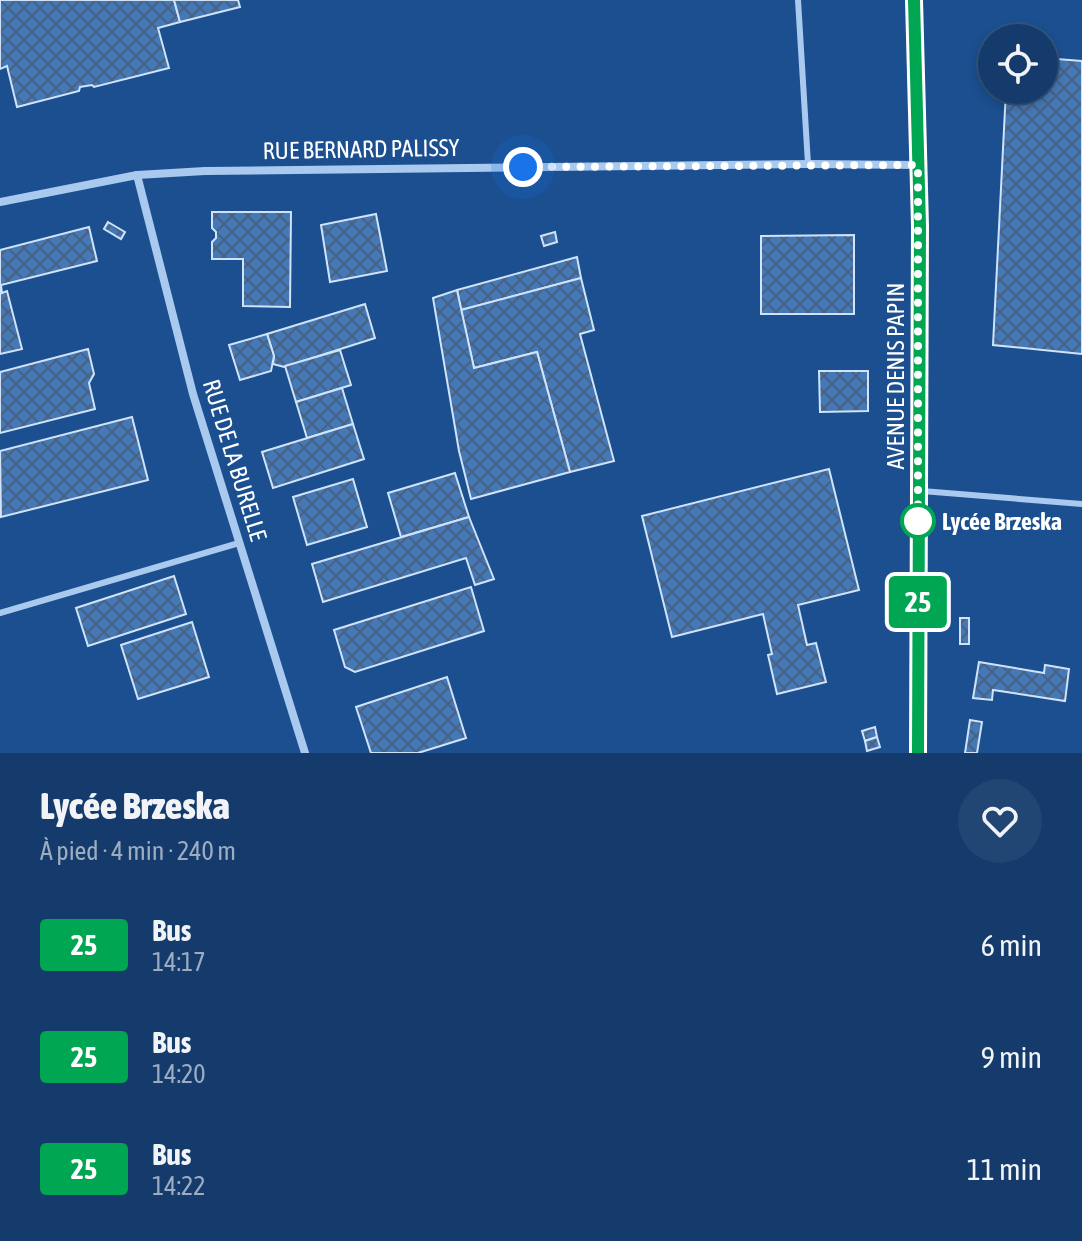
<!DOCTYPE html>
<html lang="fr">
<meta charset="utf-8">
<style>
body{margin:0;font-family:"Asap Condensed",sans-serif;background:#214673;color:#f1f3f6;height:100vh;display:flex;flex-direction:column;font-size:30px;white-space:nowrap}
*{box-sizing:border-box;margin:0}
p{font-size:26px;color:#9dadc1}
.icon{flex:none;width:44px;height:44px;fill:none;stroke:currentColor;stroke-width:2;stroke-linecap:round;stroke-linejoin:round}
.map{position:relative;height:753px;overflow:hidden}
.details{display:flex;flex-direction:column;background:#143b6b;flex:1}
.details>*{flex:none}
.badge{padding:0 16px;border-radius:6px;font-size:28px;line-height:52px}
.fabs{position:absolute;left:978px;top:24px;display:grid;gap:16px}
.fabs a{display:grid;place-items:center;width:80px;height:80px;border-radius:50%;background:#143b6b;box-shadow:0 4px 12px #0003,0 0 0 2px #33557e;font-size:40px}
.you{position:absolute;width:40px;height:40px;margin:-20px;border:6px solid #fff;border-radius:50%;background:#1a73e8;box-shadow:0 0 0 12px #1a73e833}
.map>.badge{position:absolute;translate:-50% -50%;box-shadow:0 0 0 4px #fff}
.round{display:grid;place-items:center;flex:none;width:84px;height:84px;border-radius:42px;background:#214673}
.head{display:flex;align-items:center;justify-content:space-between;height:136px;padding:0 40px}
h1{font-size:38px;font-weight:800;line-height:60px}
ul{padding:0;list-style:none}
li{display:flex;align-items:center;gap:24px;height:112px;padding:0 40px}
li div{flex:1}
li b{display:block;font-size:30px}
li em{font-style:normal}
li .badge{min-width:88px;font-weight:700;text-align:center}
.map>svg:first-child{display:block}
.building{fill:url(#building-cross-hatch);stroke:#cfe3fa;stroke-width:2}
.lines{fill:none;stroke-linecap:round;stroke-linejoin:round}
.lane{stroke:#a9c9ee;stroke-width:6}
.street{stroke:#a9c9ee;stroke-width:8}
.secondary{stroke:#d6e6fa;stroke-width:16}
.line-casing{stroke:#fff;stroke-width:18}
.line{stroke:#00a651;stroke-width:12}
.walk{stroke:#fff;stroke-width:8;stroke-dasharray:0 14.4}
.stop-dot{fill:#fff;stroke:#00a651;stroke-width:4}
.labels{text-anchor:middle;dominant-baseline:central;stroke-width:8;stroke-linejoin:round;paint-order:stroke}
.street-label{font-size:24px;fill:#fff;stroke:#1b4f8f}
.stop-label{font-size:24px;font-weight:bold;fill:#fff;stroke:#1b4f8f;text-anchor:start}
</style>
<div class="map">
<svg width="1082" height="753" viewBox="0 0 1082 753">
<defs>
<pattern id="building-cross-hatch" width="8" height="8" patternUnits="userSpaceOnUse" patternTransform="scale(2)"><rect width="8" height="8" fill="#4478b7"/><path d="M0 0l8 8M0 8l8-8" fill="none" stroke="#486282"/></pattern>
</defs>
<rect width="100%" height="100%" fill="#1b4f8f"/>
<g class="building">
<polygon points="0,0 174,0 180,22 158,28 169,68 94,87 92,85 80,87 79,91 17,107 7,66 0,69"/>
<polygon points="174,0 238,0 240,7 180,22"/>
<polygon points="1044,58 1082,61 1082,354 993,345 1006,90 1044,90"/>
<polygon points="212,212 291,212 290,307 243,306 243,259 212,259 212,242 216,238 216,232 212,228"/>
<polygon points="376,214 387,271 330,282 321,225"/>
<polygon points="108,222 125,232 121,239 104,229"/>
<polygon points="89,227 97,261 1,285 2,293 7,291 22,349 0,354 0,250"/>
<polygon points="555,232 557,242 544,246 541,236"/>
<polygon points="854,235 854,314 761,314 761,236"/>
<polygon points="577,257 581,278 461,310 457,290"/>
<polygon points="581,278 594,330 580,334 614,461 570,472 537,352 474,368 461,310"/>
<polygon points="457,290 474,368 537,352 570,472 471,499 459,451 433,298"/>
<polygon points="365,304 375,338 284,367 273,364 274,356 267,334"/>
<polygon points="267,334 274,356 271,371 240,380 229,345"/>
<polygon points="88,349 94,374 89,383 95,409 0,433 0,372"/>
<polygon points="340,350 351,385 296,402 285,366"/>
<polygon points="819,371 868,371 868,411 820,412"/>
<polygon points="342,388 353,424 307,438 296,402"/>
<polygon points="132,417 148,480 1,517 0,451"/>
<polygon points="353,424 364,459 273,488 262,452"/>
<polygon points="829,469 859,590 798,605 807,645 816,643 826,682 777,694 768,655 772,654 763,614 672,637 642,516"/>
<polygon points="455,473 469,517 401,537 388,493"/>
<polygon points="353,479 367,527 307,545 293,497"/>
<polygon points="469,517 494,579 475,585 466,558 323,602 312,564"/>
<polygon points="174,576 186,614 88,646 76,608"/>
<polygon points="471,587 484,631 355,672 345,667 334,630"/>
<rect x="960" y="618" width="9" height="26"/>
<polygon points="192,622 209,677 138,699 121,645"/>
<polygon points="979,662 1044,673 1045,665 1069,669 1065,701 993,690 992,700 973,698"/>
<polygon points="447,677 466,738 418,753 371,753 356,707"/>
<polygon points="970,720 982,722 977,753 965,753"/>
<polygon points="875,727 877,737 865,741 862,731"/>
<polygon points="877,737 880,747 867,751 865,741"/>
</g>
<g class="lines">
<g class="lane">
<polyline points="798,0 808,164"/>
<polyline points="922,491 1082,504"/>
<polyline points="0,613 239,543"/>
</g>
<g class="street">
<polyline points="137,175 193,394 305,753"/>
<polyline points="0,202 137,175 205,171 808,164 918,165"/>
</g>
<polyline class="secondary" points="914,0 920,226 918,753"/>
</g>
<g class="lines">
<defs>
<polyline id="line" points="914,0 920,226 918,753"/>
</defs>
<use href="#line" class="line-casing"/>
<use href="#line" class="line"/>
<polyline class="walk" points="523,167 918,165 918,521"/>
</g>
<circle class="stop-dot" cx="918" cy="521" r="16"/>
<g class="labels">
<g class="street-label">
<text transform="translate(361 149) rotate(-1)">RUE BERNARD PALISSY</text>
<text transform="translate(895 376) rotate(-90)">AVENUE DENIS PAPIN</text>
<text transform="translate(235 460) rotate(73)">RUE DE LA BURELLE</text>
</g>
<g class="stop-label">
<text x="942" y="521">Lycée Brzeska</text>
</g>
</g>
</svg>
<div class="fabs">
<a><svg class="icon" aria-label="locate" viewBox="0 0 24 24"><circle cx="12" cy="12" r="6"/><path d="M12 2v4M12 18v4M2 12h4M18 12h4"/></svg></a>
</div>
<div class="you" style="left:523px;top:167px"></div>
<b class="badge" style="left:918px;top:602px;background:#00a651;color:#fff">25</b>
</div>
<section class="details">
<div class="head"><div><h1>Lycée Brzeska</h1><p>À pied · 4 min · 240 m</p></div><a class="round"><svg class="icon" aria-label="heart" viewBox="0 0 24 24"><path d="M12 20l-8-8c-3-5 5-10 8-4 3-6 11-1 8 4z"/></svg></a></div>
<ul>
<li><span class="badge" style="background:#00a651;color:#fff">25</span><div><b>Bus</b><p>14:17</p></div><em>6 min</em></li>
<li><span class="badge" style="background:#00a651;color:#fff">25</span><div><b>Bus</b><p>14:20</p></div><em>9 min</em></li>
<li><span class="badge" style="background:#00a651;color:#fff">25</span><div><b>Bus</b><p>14:22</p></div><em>11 min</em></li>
</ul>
</section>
